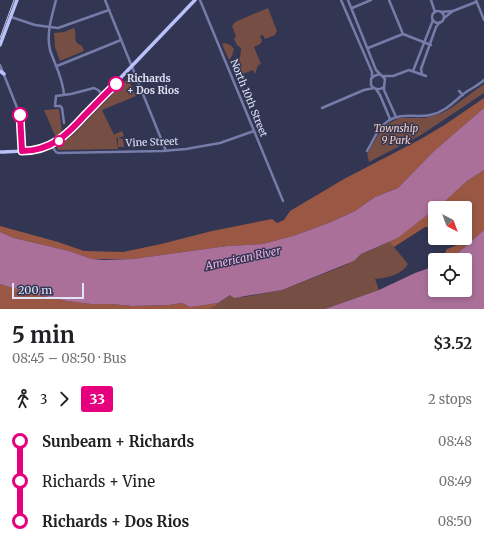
<!DOCTYPE html>
<meta charset="utf-8">
<style>
body{margin:0;font-family:Merriweather,serif;background:#f2f2f2;color:#202124;height:100vh;display:flex;flex-direction:column;font-size:15px;white-space:nowrap}
*{box-sizing:border-box;margin:0}
p{font-size:13px;color:#757577}
.icon{flex:none;width:22px;height:22px;fill:none;stroke:currentColor;stroke-width:2;stroke-linecap:round;stroke-linejoin:round}
.map{position:relative;height:309px;overflow:hidden}
.drawer{display:flex;flex-direction:column;background:#fff;flex:1}
.drawer>*{flex:none}
.badge{padding:0 8px;border-radius:3px;font-size:14px;line-height:26px}
.needle{width:26px;rotate:139deg}
.fabs{position:absolute;left:428px;top:201px;display:grid;gap:8px}
.fabs a{display:grid;place-items:center;width:44px;height:44px;border-radius:4px;background:#fff;box-shadow:0 2px 6px #0003;font-size:20px}
.scale{position:absolute;left:12px;bottom:10px;width:72px;box-sizing:border-box;padding-left:4px;border:2px solid #e0e4f6;border-top:0;font-size:11px;line-height:14px;white-space:nowrap;color:#e0e4f6;-webkit-text-stroke:3px #323653;paint-order:stroke}
.map>.badge{position:absolute;translate:-50% -50%;box-shadow:0 0 0 2px #fff}
.legs{display:flex;align-items:center;gap:6px;height:44px;padding:0 12px;font-size:13px}
.legs p{margin-inline-start:auto}
.summary{display:flex;align-items:center;justify-content:space-between;height:68px;padding:0 12px}
h1{font-size:22px;font-weight:700;line-height:30px}
ul{padding:0 12px;list-style:none}
li{display:flex;align-items:center;gap:14px;height:40px;font-size:15px}
li i{display:grid;place-items:center;width:6px;height:100%;margin:0 5px;background:currentColor}
li i::after{content:'';width:10px;height:10px;margin:-5px;border:3px solid;border-radius:50%;background:#fff}
li p{margin-inline-start:auto}
li:first-child i{background:linear-gradient(#0000 50%,currentColor 0)}
li:last-child i{background:linear-gradient(currentColor 50%,#0000 0)}
.map>svg:first-child{display:block}
.green{fill:#764e43}
.forest{fill:#9a5844}
.water{fill:#aa709a}
.lines{fill:none;stroke-linecap:round;stroke-linejoin:round}
.minor{stroke:#757ca8;stroke-width:2.5}
.major{stroke:#b8c1f8;stroke-width:3.5}
.tram{stroke:#cacee1;stroke-width:1}
.line-1-casing{stroke:#fff;stroke-width:9}
.line-1{stroke:#e6007e;stroke-width:6}
.stop-1-dot{fill:#fff;stroke:#e6007e;stroke-width:2}
.labels{text-anchor:middle;dominant-baseline:central;stroke-width:3;stroke-linejoin:round;paint-order:stroke}
.stop-label{font-size:10px;font-weight:bold;fill:#e0e4f6;stroke:#323653;text-anchor:start}
.street-label{font-size:10px;fill:#e0e4f6;stroke:#323653}
.park-label{font-size:10px;font-style:italic;fill:#f9d0c4;stroke:#323653}
.water-label{font-size:11px;font-style:italic;fill:#f7b3e3;stroke:#323653}
</style>
<div class="map">
<svg width="484" height="309" viewBox="0 0 484 309">
<rect width="100%" height="100%" fill="#323653"/>
<g class="green">
<path d="M268 8 277 31 275 35 265 39 263 35 260 36 262 41 260 44 254 47 261 64 258 65 255 74 253 70 240 75 241 77 239 78 244 89 242 90 232 68C239 64 241 56 241 48L237 45 234 39 236 36 232 26 235 22Z"/>
<path d="M74 28C78 37 71 41 82 46L84 51 60 61 55 47 54 33 64 32Z"/>
<polygon points="225,43 230,45 234,49 232,56 229,60 222,44"/>
<polygon points="128,78 136,96 102,110 114,135 115,134 122,131 124,136 118,138 123,139 124,147 118,147 118,139 116,137 118,149 58,150 57,147 74,134"/>
<polygon points="484,84 484,93 421,135 369,162 367,154 381,130 387,124 400,118 425,118 442,113 451,108"/>
<polygon points="59,109 62,132 56,138 44,110"/>
<path d="M389 242 394 247 408 264C402 275 387 278 375 279L379 290 325 309H209L216 306 218 303 230 295 244 297 282 290 341 267 354 261 361 254Z"/>
</g>
<g class="forest">
<polygon points="484,98 484,108 434,151 398,188 375,197 355,211 331,222 296,235 263,244 227,246 133,259 92,259 69,251 14,238 0,232 0,226 58,242 84,251 123,252 161,244 212,231 272,219 277,223 284,220 290,211 344,179 421,139 446,124"/>
<polygon points="484,170 484,230 450,260 446,260 445,253 447,249 463,243 468,233 465,232 465,208 436,208 467,181"/>
<polygon points="435,208 435,227 425,227 394,247 389,242 398,238"/>
<polygon points="0,284 25,292 67,301 91,304 112,304 132,306 169,305 182,303 190,307 218,303 216,306 209,309 0,309"/>
</g>
<g class="water">
<polygon points="484,108 484,170 467,181 446,200 398,238 361,254 354,261 282,290 234,298 230,295 218,303 198,306 190,307 182,303 169,305 132,306 112,304 91,304 67,301 25,292 0,284 0,232 14,238 69,251 92,259 104,260 133,259 227,246 263,244 296,235 331,222 355,211 375,197 398,188 434,151"/>
<polygon points="484,230 484,309 325,309 379,290 415,273 435,266 435,290 465,290 465,260 450,260"/>
</g>
<g class="lines">
<g class="minor">
<path d="M56 0C52 16 46 33 50 50 55 65 63 78 64 95"/>
<polyline points="105,0 166,151"/>
<polyline points="200,0 283,201"/>
<polyline points="341,0 372,72 372,77"/>
<path d="M348 0 376 70 385 79 384 87C380 90 375 90 371 85V79L374 76 380 74"/>
<polyline points="389,0 403,34"/>
<polyline points="431,0 435,12"/>
<polyline points="476,0 484,20"/>
<polyline points="352,8 371,0"/>
<polyline points="453,11 476,2"/>
<circle cx="438" cy="17" r="6"/>
<polyline points="441,12 453,11 444,18"/>
<polyline points="11,17 35,25 58,28 109,10"/>
<polyline points="368,48 403,34 431,45"/>
<polyline points="0,65 20,115 22,151"/>
<polyline points="57,66 121,40"/>
<polyline points="413,71 433,20"/>
<polyline points="422,74 421,69 436,27 440,22"/>
<polyline points="383,76 393,76 409,70 426,76"/>
<polyline points="384,87 384,90 396,117"/>
<polyline points="376,89 380,95 390,119"/>
<polyline points="459,91 463,95"/>
<polyline points="322,108 364,90 374,88"/>
<polyline points="64,123 62,108 60,106 55,106 56,96 71,94 94,88 98,90 104,96"/>
<polyline points="51,145 56,152 58,153 162,151 186,149 220,143 254,131"/>
<path d="M367 151C374 140 377 128 388 121 401 112 416 118 430 115 446 112 454 101 466 92 472 88 479 85 484 80"/>
</g>
<g class="major">
<polyline points="0,45 17,0"/>
<polyline points="0,71 4,74"/>
<path d="M0 152C22 151 42 152 62 139L195 0"/>
</g>
<polyline class="tram" points="0,38 14,0"/>
</g>
<g class="lines">
<defs>
<path id="line-1" d="M20 115 22 151C51 151 67 135 85 115 95 105 105 94 116 84"/>
</defs>
<use href="#line-1" class="line-1-casing"/>
<use href="#line-1" class="line-1"/>
</g>
<g class="stop-1-dot">
<circle cx="116" cy="84" r="7"/>
<circle cx="20" cy="115" r="7"/>
<circle cx="59" cy="141" r="5"/>
</g>
<g class="labels">
<g class="stop-label">
<text x="127" y="78">Richards<tspan x="127" dy="12">+ Dos Rios</tspan></text>
</g>
<g class="street-label">
<text transform="translate(249 98) rotate(68)">North 10th Street</text>
<text transform="translate(152 142) rotate(-2)">Vine Street</text>
</g>
<g class="park-label">
<text x="396" y="128">Township<tspan x="396" dy="12">9 Park</tspan></text>
</g>
<g class="water-label">
<text transform="translate(243 258) rotate(-12)">American River</text>
</g>
</g>
</svg>
<div class="fabs">
<a><svg class="needle" viewBox="-14 -14 28 28"><path d="M0-13l5 13h-10z" fill="#e53935"/><path d="M0 13l5-13h-10z" fill="#757577"/></svg></a>
<a><svg class="icon" aria-label="locate" viewBox="0 0 24 24"><circle cx="12" cy="12" r="6"/><path d="M12 2v4M12 18v4M2 12h4M18 12h4"/></svg></a>
</div>
<div class="scale">200 m</div>
</div>
<section class="drawer">
<div class="summary"><div><h1>5 min</h1><p>08:45 – 08:50 · Bus</p></div><b>$3.52</b></div>
<div class="legs"><svg class="icon" aria-label="walk" viewBox="0 0 24 24"><circle cx="13" cy="4" r="2"/><path d="M13 8l-2 6 4 7M11 14l-3 7M7 12l3-4h3l4 4"/></svg>3<svg class="icon" aria-label="forward" viewBox="0 0 24 24"><path d="M9 5l7 7-7 7"/></svg><b class="badge" style="background:#e6007e;color:#fff">33</b><p>2 stops</p></div>
<ul>
<li><i style="color:#e6007e"></i><b>Sunbeam + Richards</b><p>08:48</p></li>
<li><i style="color:#e6007e"></i><span>Richards + Vine</span><p>08:49</p></li>
<li><i style="color:#e6007e"></i><b>Richards + Dos Rios</b><p>08:50</p></li>
</ul>
</section>
